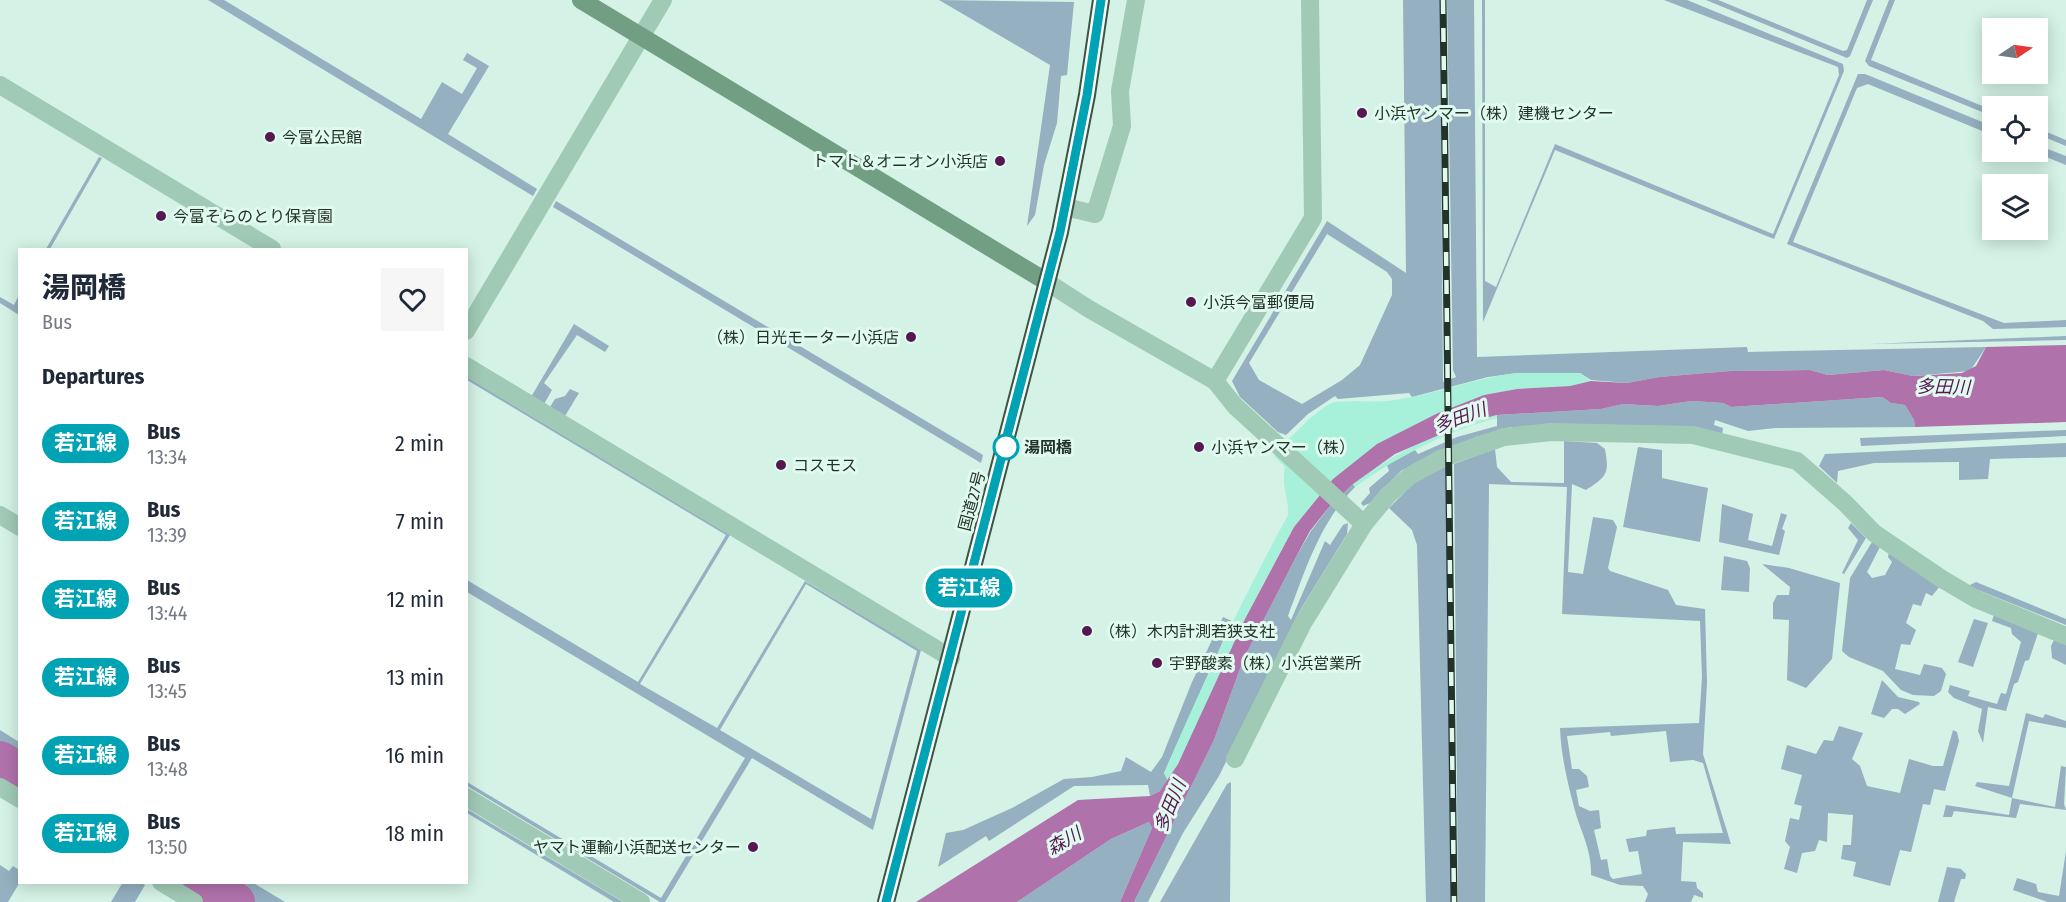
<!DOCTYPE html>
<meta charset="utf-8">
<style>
body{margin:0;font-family:"Fira Sans Condensed","Noto Sans JP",sans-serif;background:#f6f6f7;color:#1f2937;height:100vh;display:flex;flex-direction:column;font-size:22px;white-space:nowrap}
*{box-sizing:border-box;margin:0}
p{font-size:20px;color:#747a83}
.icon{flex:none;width:33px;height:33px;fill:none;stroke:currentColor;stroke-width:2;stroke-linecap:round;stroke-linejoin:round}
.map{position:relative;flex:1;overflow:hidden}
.details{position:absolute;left:18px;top:248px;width:450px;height:636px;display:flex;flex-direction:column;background:#fff;border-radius:0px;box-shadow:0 3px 15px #0003}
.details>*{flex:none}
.badge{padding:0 12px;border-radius:20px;font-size:21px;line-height:39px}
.needle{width:39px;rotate:77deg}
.buttons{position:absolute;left:1982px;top:18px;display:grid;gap:12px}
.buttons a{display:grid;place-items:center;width:66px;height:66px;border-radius:0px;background:#fff;box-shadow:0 3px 15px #0003;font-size:30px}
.map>.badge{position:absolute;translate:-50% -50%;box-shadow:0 0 0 3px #fff}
h2{padding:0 24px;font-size:22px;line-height:54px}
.round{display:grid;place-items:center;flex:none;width:63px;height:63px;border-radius:0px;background:#f6f6f7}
.summary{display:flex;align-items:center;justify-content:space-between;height:102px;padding:0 24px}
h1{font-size:28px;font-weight:800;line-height:45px}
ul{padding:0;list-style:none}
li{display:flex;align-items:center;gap:18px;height:78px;padding:0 24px}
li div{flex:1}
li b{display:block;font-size:22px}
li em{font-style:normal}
li .badge{min-width:66px;font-weight:700;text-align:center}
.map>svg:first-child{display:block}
.green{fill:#94b0c1;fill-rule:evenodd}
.sand{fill:#a7f1db}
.water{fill:#b072ab}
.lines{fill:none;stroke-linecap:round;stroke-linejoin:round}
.river{stroke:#b072ab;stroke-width:38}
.street{stroke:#a0cab5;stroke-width:18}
.secondary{stroke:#729e84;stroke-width:18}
.highway{stroke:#3a5544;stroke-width:18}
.rail-casing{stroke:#243329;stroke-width:7}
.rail{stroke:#e0faef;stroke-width:4.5;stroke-dasharray:14;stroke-linecap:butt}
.line-casing{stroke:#fff;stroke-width:14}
.line{stroke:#00a3b4;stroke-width:9}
.poi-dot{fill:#571750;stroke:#e0faef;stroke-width:2}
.stop-dot{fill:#fff;stroke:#00a3b4;stroke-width:3}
.labels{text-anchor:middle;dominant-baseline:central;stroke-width:6;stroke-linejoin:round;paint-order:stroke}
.poi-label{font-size:16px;fill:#243329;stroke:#e0faef;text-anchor:start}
.stop-label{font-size:16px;font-weight:bold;fill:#243329;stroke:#e0faef;text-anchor:start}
.street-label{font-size:16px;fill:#243329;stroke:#e0faef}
.water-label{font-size:18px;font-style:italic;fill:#571750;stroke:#e0faef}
</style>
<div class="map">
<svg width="2066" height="902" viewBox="0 0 2066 902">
<rect width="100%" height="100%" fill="#d4f2e5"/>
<g class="green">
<polygon points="208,0 224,0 421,119 442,82 462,94 477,68 463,60 467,53 489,66 448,134 537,189 533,196"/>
<polygon points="939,0 1074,2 1067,75 1061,76 1057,123 1044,165 1035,215 1027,226 1050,65"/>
<path d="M1403 0H1440L1443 382 1456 377 1453 370 1447 0H1474L1477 357 1747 347 1748 352 1986 347 1970 371 1913 376 1884 370 1828 375 1810 370 1730 371 1659 377 1627 383 1591 380 1580 373H1517L1488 377 1412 397 1409 393 1338 399 1335 396 1308 414 1286 435 1278 432 1240 397 1232 381 1327 221 1406 273ZM1327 234 1387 272 1392 279V295L1360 365 1342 380 1302 404 1259 380 1249 363Z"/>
<polygon points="1482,0 1485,0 1485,281 1496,287 1555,144 1773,234 1839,75 1838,67 1664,0 1687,0 1843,64 1844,71 1774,239 1555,150 1483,322"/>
<polygon points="1706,0 1718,0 1843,51 1847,50 1867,0 1873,0 1850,56 1847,58"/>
<polygon points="1889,0 1895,0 1871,60 1992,110 1992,116 1869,66 1865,61"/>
<polygon points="1858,74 1865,74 1992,126 1992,135 1868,84 1857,88 1793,242 2004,323 2066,320 2066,327 1993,329 1983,321 1787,244"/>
<polygon points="2037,128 2066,140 2066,146 2037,134"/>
<polygon points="2037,145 2066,156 2066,165 2034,152 2037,152"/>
<polygon points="99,157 102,158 50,249 46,249"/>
<polygon points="556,201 983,455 981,463 553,207"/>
<polygon points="19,295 19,315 0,303 0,297 14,305"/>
<polygon points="574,324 609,346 605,352 577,335 544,383 552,390 544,404 531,397"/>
<polygon points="2066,336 2066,340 1870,344"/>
<path d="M467 377 730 535 640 684 717 728 805 581 921 650 873 830 752 758 665 902H660L467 786V782L661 898 745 758 467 592V580L638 682 726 535 467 380ZM806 584 917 651 871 819 720 730Z"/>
<polygon points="570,389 579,393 565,416 550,407 555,399 565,396"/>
<polygon points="1882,397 1891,403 1905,405 1914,420 1915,427 1775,428 1748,431 1715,420 1714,425 1723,428 1722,435 1511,427 1476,437 1417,462 1401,471 1370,503 1363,506 1361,503 1370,493 1369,488 1389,471 1387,465 1415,450 1418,454 1457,437 1497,426 1497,415 1601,409 1623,404 1658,406 1691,401 1723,403 1731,407"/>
<polygon points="2066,430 2066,436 1861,446 1860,438"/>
<path d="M1564 441 1597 443 1605 449C1609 473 1608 476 1586 490L1572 484 1568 572 1583 574 1593 517 1613 520 1617 527 1608 568 1610 571 1668 590 1676 605 1705 609 1707 683 1703 754 1731 844 1683 842 1681 881 1696 882 1697 888 1703 893V898L1694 895 1691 902H1645L1648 894 1643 886 1620 885 1591 875C1592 849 1580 831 1574 807 1567 781 1561 754 1560 728L1699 723 1702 677 1700 621 1562 614 1567 487 1489 484 1485 902H1458L1454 464 1495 449 1497 467 1511 482 1564 483ZM1666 731 1670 762 1693 760 1703 763 1723 833 1676 834 1675 827 1647 830 1646 836 1626 839 1629 852 1638 851 1642 874 1613 879 1610 876 1607 859 1601 860 1594 830 1601 828 1599 810 1590 811 1579 806 1576 790 1589 787 1587 776 1579 769H1572L1567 736 1610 732 1611 736Z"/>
<polygon points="2066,443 2066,457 1990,459 1988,479 1959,480 1959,462 1874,463 1838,471 1837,483 1819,466 1825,454"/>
<polygon points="1638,447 1662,450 1662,478 1708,488 1700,542 1623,527"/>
<polygon points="1446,466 1451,902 1426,902 1417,545 1412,530 1389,508 1414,483"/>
<path d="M1353 484 1355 487C1320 522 1305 571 1288 616L1291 620 1325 541 1330 545 1343 525 1348 523 1347 534 1299 612 1219 776 1183 833 1148 902H1134L1214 740 1244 658 1296 557 1311 531 1329 507Z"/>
<polygon points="1722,504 1753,514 1748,540 1772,546 1781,513 1787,515 1782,529 1785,531 1779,555 1719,542"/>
<polygon points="1851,523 1866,538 1844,574 1842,573 1858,540 1848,528"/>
<polygon points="1872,542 1880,547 1867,572 1872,578 1885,575 1892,562 1888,557 1889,552 1940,586 1932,596 1926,593 1921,606 1913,604 1906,623 1916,630 1910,645 1901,644 1895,669 1920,675 1924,664 1942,668 1946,674 1941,691 1934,696 1913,695 1901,690 1883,671 1849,657 1842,651 1850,578"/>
<polygon points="1724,556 1747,561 1750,568 1749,592 1721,590"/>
<polygon points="1762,564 1789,568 1840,583 1832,659 1806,688 1787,680 1789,620 1773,619 1773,603 1777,595 1789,595 1790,587"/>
<polygon points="1976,582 2066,619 2066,625 1968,586"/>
<polygon points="1994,615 2038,633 2029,660 2025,661 2018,682 2014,684 2006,711 1988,707 1983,743 1978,731 1982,709 1954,698 1948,692 1950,685 1970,691 1968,696 1997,704 2001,693 2006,694 2021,642 2012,634 2011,628 1992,621"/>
<polygon points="1223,617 1232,621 1164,773 1168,781 1160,791 1150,796 1148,785 1074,786 989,841 986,836 938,867 946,833 963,830 1012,808 1064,779 1092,777 1121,771 1126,757 1151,772 1162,757 1192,682"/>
<polygon points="1974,619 1988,623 1973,667 1958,662"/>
<polygon points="2054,640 2066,645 2066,665 2052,658 2051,646"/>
<polygon points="1882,680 1898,697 1919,702 1920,704 1905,714 1898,709 1892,709 1884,718 1871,714"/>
<polygon points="2026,713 2043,718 2045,714 2066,721 2066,728 2029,721 2012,798 2055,807 2061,766 2066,767 2064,804 2066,810 2020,804 2016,818 1954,811 1952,817 1943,817 1946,805 2009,815 2012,798 1975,786 1977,782 2009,786"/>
<polygon points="1839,726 1863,733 1852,759 1860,766 1867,786 1900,793 1909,759 1933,766 1943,766 1953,730 1957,732 1959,741 1945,791 1934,789 1930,805 1923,804 1911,852 1900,850 1890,886 1853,876 1856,862 1841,859 1843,845 1851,845 1853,815 1828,813 1827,842 1819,840 1815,851 1802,853 1797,873 1784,869 1790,847 1785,841 1790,818 1799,820 1802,806 1794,804 1802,775 1781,769 1787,745 1816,754 1824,740 1833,741"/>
<polygon points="0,730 19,742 19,763 0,751"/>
<polygon points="0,769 19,781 19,789 0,777"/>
<polygon points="1231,782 1230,902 1160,902 1227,784"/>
<polygon points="466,809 467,809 623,902 614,902 467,813"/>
<polygon points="1149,822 1152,828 1120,902 1017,902 1111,839"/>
<polygon points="2066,851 2066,902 2048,902 2013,890 2017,878 2036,884 2038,892 2059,896"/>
<polygon points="0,865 9,871 13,866 19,870 20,882 8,902 0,902"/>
<polygon points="1947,867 1961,869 1966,874 1965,879 1961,879 1954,902 1938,902"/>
<polygon points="123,882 140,882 145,885 135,902 111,902"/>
<polygon points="173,882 189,882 222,902 206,902"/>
<polygon points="216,882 252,882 285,902 249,902"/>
</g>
<g class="sand">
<path d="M1517 373H1580L1591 381 1570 386 1517 389 1484 395 1438 413 1414 426 1333 479 1294 527 1245 619 1194 734 1168 781 1164 773C1202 685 1242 599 1288 515 1289 495 1281 489 1285 467L1274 456C1285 443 1320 404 1336 402 1355 400 1376 403 1395 400 1437 394 1475 378 1517 373Z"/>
<path d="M1497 415V418C1444 432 1399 456 1355 487L1353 484C1397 451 1444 428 1497 415Z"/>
</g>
<polygon class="water" points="2066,345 2066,422 1915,427 1914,420 1905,405 1891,403 1882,397 1731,407 1723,403 1691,401 1658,406 1623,404 1601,409 1497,415 1469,422 1395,454 1353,484 1329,507 1310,531 1296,557 1244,658 1214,740 1134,902 1120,902 1152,828 1149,822 1111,839 1017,902 916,902 1078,800 1150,796 1160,791 1178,764 1245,619 1294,527 1333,479 1377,444 1438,413 1484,395 1517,389 1570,386 1591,381 1627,383 1659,377 1730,371 1810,370 1828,375 1884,370 1913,376 1962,373 1976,366 1986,347"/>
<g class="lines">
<g class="river">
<polyline points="0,760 20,772"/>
<polyline points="202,882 236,902"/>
</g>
<g class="street">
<polyline points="0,85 272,249"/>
<polyline points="1065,207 1095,214 1122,126 1120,91 1136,0"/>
<polyline points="1047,282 1089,309 1215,381 1235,406 1364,524 1388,495 1410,476 1440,459 1504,437 1551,432 1693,435 1797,461 1845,503 1874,533 1942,579 1976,599 2066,636"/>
<polyline points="466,331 663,0"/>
<polyline points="466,366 951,658"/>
<polyline points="1215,381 1313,218 1310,0"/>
<polyline points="0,515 20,527"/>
<polyline points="1235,759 1303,623 1364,524"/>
<polyline points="0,787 20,799"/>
<polyline points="466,797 641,902"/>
<polyline points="161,882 194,902"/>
</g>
<polyline class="secondary" points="581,0 1047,282"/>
<polyline class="highway" points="886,902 1060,232 1087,95 1101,0"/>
<defs>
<polyline id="rail" points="1443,0 1454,902"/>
</defs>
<use href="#rail" class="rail-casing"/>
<use href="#rail" class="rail"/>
</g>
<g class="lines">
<defs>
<polyline id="line" points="886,902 1060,232 1087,95 1101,0"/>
</defs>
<use href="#line" class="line-casing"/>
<use href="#line" class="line"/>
</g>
<g class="poi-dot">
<circle cx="1362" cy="113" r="6"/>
<circle cx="270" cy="137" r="6"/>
<circle cx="1000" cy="161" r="6"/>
<circle cx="161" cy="216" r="6"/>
<circle cx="1191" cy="302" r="6"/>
<circle cx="911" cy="337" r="6"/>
<circle cx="1199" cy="447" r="6"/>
<circle cx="781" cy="465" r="6"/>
<circle cx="1087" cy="631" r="6"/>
<circle cx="1157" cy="663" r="6"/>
<circle cx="753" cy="847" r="6"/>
</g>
<circle class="stop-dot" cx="1006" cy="447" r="12"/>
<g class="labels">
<g class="poi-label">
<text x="1374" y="113">小浜ヤンマー（株）建機センター</text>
<text x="282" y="137">今富公民館</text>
<text x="988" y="161" text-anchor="end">トマト＆オニオン小浜店</text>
<text x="173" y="216">今富そらのとり保育園</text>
<text x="1203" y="302">小浜今富郵便局</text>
<text x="899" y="337" text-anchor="end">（株）日光モーター小浜店</text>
<text x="1211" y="447">小浜ヤンマー（株）</text>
<text x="793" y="465">コスモス</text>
<text x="1099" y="631">（株）木内計測若狭支社</text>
<text x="1169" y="663">宇野酸素（株）小浜営業所</text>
<text x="741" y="847" text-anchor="end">ヤマト運輸小浜配送センター</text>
</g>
<g class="stop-label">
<text x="1024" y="447">湯岡橋</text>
</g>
<g class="street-label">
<text transform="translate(972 501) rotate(-75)">国道27号</text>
</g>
<g class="water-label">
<text transform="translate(1943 387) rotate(1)">多田川</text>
<text transform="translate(1460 418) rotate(-20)">多田川</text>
<text transform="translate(1170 806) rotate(-68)">多田川</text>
<text transform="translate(1064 841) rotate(-30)">森川</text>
</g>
</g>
</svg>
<div class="buttons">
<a><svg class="needle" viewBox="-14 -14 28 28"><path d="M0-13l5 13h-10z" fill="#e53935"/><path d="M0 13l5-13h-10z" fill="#747a83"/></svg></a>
<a><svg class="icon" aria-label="locate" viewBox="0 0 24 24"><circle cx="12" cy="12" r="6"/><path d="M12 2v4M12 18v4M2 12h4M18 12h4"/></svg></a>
<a><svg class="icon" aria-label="layers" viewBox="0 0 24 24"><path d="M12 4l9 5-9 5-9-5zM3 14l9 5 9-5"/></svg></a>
</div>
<b class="badge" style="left:969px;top:588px;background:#00a3b4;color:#fff">若江線</b>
<section class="details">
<div class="summary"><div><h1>湯岡橋</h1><p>Bus</p></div><a class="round"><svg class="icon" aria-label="heart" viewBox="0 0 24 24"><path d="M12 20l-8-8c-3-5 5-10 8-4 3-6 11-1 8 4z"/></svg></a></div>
<h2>Departures</h2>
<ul>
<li><span class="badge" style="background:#00a3b4;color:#fff">若江線</span><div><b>Bus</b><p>13:34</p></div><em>2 min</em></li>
<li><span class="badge" style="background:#00a3b4;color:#fff">若江線</span><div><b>Bus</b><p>13:39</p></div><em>7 min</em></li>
<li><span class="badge" style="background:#00a3b4;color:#fff">若江線</span><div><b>Bus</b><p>13:44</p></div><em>12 min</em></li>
<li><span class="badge" style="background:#00a3b4;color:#fff">若江線</span><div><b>Bus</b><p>13:45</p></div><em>13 min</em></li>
<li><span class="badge" style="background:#00a3b4;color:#fff">若江線</span><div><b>Bus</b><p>13:48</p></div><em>16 min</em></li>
<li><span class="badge" style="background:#00a3b4;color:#fff">若江線</span><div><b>Bus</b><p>13:50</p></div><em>18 min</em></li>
</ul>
</section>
</div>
